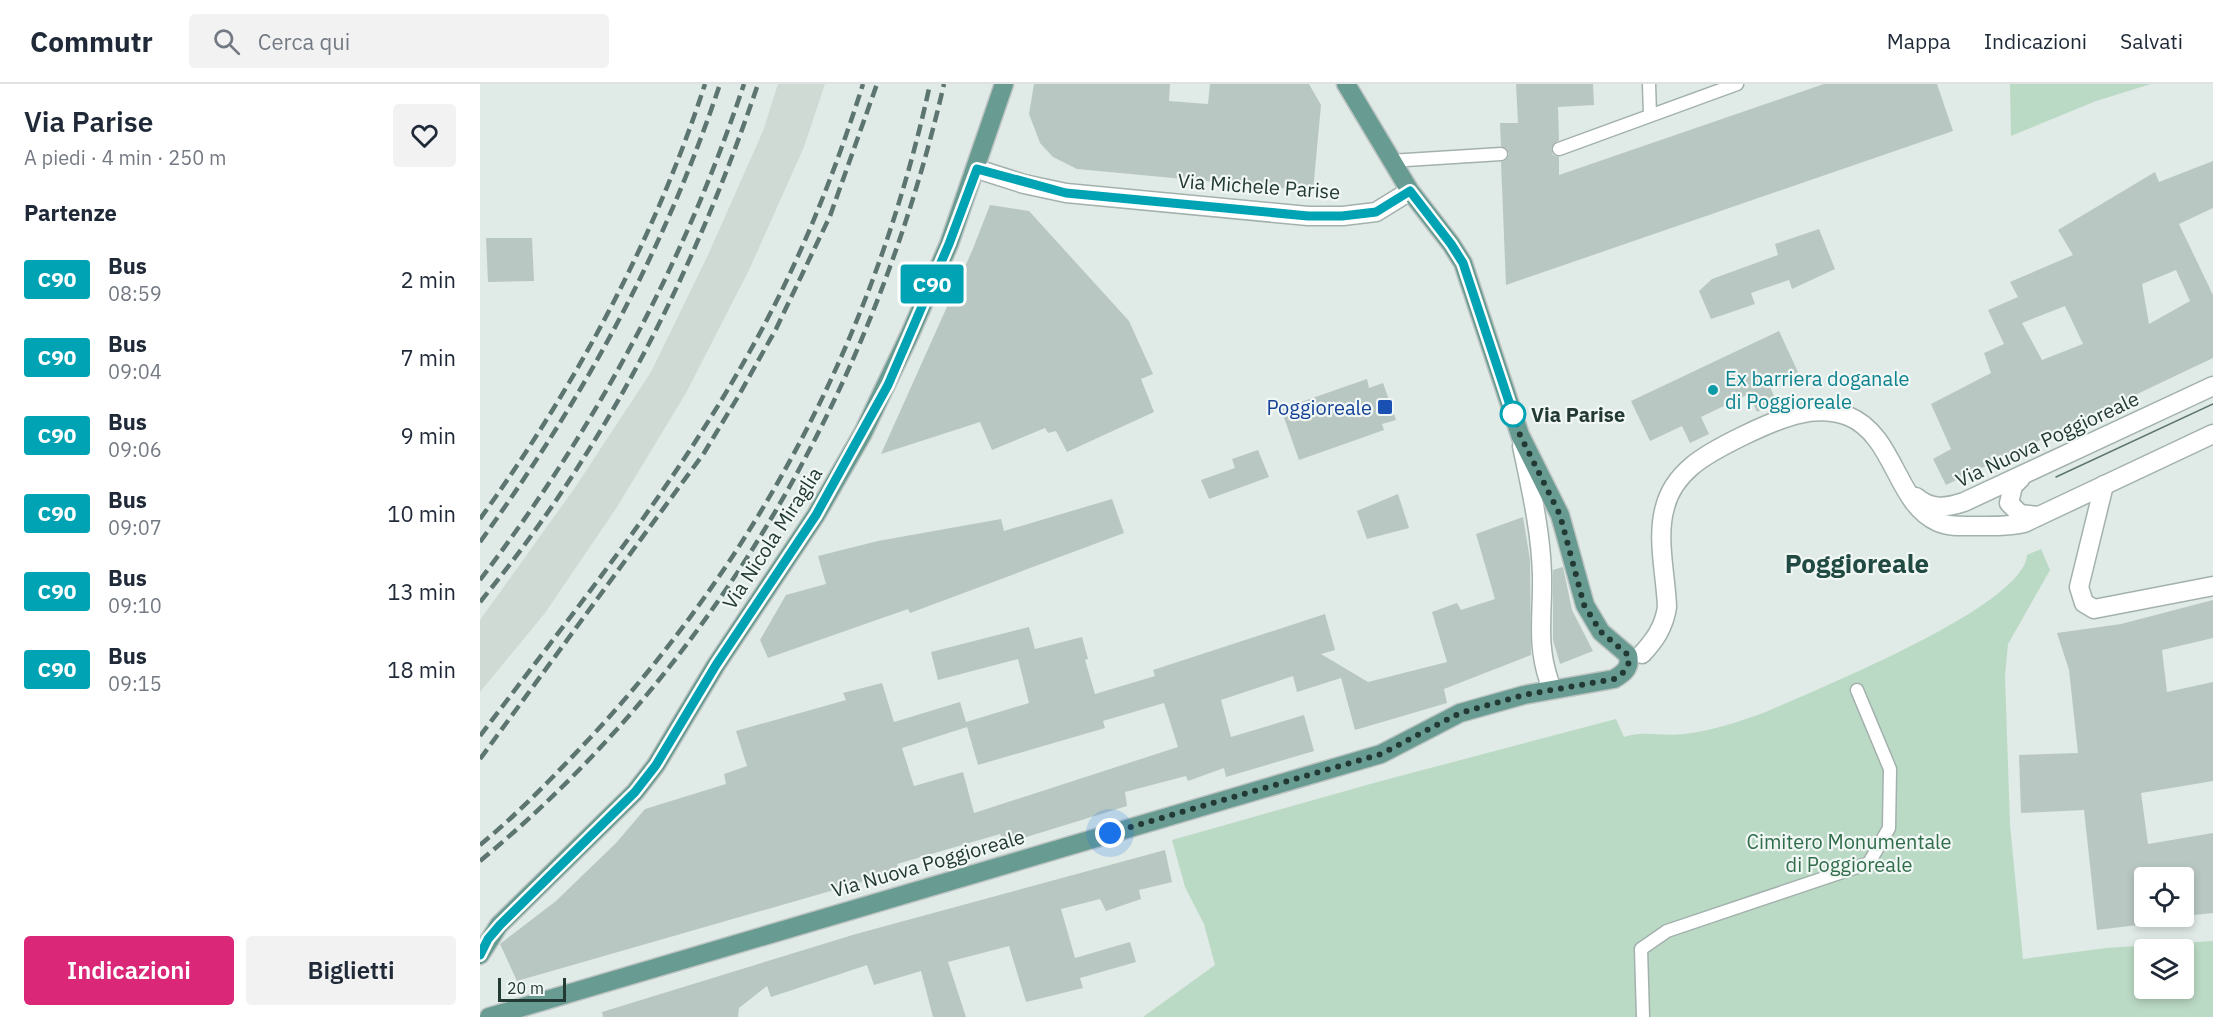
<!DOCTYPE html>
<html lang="it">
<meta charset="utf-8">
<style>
body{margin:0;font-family:"IBM Plex Sans",sans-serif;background:#f2f2f3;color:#1f2937;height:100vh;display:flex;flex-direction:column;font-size:22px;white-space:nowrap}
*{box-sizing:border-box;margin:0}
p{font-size:20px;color:#747a83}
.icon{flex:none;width:33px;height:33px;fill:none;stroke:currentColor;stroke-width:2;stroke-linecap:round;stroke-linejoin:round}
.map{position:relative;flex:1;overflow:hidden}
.side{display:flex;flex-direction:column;background:#fff;width:480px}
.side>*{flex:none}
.badge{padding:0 12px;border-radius:4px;font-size:21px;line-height:39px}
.controls{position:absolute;left:1654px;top:783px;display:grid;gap:12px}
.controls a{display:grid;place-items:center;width:60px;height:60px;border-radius:6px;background:#fff;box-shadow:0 3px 9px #0003;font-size:30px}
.scale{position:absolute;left:18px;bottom:15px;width:68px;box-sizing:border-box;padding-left:6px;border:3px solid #223934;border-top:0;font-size:16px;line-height:21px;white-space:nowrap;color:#223934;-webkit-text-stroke:4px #f1f7f4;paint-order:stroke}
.you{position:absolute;width:30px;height:30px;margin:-15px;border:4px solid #fff;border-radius:50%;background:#1a73e8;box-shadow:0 0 0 9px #1a73e833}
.map>.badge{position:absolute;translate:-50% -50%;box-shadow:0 0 0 3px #fff}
h2{padding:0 24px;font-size:22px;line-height:54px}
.round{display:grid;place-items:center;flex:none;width:63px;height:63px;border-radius:6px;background:#f2f2f3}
.overview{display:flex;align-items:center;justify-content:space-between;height:102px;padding:0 24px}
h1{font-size:28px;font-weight:600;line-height:45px}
.button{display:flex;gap:12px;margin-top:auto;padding:12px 24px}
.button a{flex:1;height:69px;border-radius:6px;background:#db2777;color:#fff;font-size:24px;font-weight:600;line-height:69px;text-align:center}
.button a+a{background:#f2f2f3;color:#1f2937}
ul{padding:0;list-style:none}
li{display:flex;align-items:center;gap:18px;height:78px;padding:0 24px}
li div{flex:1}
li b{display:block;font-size:22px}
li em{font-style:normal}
li .badge{min-width:66px;font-weight:700;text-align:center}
header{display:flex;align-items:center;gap:36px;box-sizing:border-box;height:84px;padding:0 30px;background:#fff;border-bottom:2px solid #e0e1e3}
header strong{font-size:28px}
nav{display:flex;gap:33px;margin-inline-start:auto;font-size:21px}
.search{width:420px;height:54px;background:#f2f2f3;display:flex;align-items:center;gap:15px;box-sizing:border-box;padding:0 21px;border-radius:6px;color:#747a83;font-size:22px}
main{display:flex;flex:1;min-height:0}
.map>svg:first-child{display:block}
.built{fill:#cfdad5}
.green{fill:#bbdac5;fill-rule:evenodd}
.building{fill:#b9c7c2;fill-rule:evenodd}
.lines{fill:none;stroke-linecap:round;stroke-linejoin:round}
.service-casing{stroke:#a3b1ad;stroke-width:15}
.minor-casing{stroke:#a3b1ad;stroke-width:21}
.primary-casing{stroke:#bdc4c2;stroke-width:21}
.service{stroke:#fff;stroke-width:12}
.minor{stroke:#fff;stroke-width:18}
.primary{stroke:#689c92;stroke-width:18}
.tram{stroke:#5d7570;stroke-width:1.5}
.rail{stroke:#5d7570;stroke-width:4.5;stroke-dasharray:12 6;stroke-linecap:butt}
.line-casing{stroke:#fff;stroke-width:14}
.line{stroke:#00a3b4;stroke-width:9}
.walk{stroke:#223934;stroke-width:6;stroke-dasharray:0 10.8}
.culture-dot{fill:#0f9aa8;stroke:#f1f7f4;stroke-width:2}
.transit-dot{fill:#1a4fb4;stroke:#f1f7f4;stroke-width:2}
.stop-dot{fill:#fff;stroke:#00a3b4;stroke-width:3}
.labels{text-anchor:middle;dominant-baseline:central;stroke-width:4.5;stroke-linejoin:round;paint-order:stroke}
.street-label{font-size:20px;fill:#223934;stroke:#f1f7f4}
.culture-label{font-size:20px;fill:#0d838f;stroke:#f1f7f4;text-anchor:start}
.transit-label{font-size:20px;fill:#164399;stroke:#f1f7f4;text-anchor:end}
.stop-label{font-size:20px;font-weight:bold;fill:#223934;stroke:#f1f7f4;text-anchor:start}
.park-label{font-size:20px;fill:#306d4b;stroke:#f1f7f4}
.district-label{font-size:26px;font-weight:bold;fill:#204a42;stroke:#f1f7f4}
</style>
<header>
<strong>Commutr</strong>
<div class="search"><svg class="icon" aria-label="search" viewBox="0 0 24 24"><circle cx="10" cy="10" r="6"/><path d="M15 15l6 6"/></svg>Cerca qui</div>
<nav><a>Mappa</a><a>Indicazioni</a><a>Salvati</a></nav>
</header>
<main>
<section class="side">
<div class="overview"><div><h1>Via Parise</h1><p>A piedi · 4 min · 250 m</p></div><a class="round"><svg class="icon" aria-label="heart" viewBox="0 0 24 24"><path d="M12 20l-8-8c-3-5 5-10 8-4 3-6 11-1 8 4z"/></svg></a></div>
<h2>Partenze</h2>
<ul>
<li><span class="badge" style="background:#00a3b4;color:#fff">C90</span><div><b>Bus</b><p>08:59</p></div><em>2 min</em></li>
<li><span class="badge" style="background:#00a3b4;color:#fff">C90</span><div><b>Bus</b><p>09:04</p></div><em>7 min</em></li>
<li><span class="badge" style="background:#00a3b4;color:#fff">C90</span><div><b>Bus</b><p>09:06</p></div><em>9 min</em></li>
<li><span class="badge" style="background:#00a3b4;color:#fff">C90</span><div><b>Bus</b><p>09:07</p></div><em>10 min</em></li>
<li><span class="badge" style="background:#00a3b4;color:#fff">C90</span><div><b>Bus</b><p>09:10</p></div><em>13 min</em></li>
<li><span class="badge" style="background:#00a3b4;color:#fff">C90</span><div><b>Bus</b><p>09:15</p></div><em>18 min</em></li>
</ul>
<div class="button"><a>Indicazioni</a><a>Biglietti</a></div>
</section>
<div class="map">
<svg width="1733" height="933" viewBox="0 0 1733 933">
<rect width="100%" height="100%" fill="#e0eae6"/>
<polygon class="built" points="298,0 345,0 324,63 269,186 206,309 137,423 65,529 0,608 0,536 94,405 171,288 228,171 283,47"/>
<g class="green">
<polygon points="1530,0 1671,0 1616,17 1531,52"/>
<path d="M1561 465 1570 486 1528 560 1525 592 1530 741 1543 875 1626 864 1733 857V933H663L735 881 724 840 705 803 692 756 901 697 1136 635 1144 653C1163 646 1184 653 1204 650 1233 647 1260 637 1286 628 1334 606 1544 523 1547 471ZM1665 866H1704V904H1665Z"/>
</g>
<g class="building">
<polygon points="554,0 690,0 689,17 728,20 730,0 829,0 841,21 833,107 597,85 573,73 560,59 549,30"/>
<polygon points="1036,0 1113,0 1114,21 1078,23 1079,56 1071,64 1073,71 1079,73 1079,91 1344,0 1457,0 1473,47 1026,201 1021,78 1026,76 1029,70 1027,65 1021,62 1020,39 1038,39"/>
<path d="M1733 77V124L1699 140 1733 211V274L1466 401 1453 375 1471 365 1451 320 1511 289 1504 269 1524 260 1508 226 1538 213 1530 198 1593 171 1578 146 1675 88 1679 98ZM1696 186 1710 217 1669 240 1662 200ZM1585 222 1603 260 1562 276 1542 239Z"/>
<polygon points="510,121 549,127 649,237 673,290 661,295 674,328 587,368 576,347 568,349 565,344 512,366 500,338 401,370 492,167"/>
<polygon points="1339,145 1355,185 1312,205 1309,196 1271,209 1275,220 1231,235 1219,207 1232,195 1298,171 1295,160"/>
<polygon points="6,154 52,154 54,197 8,198"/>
<polygon points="1299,247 1318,288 1289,301 1297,318 1277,328 1269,310 1221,333 1229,350 1210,359 1202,342 1170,357 1151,317"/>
<polygon points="887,295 889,304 903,299 916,336 902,340 904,346 819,376 801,325"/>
<polygon points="778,366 789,393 729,415 721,396 755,384 752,375"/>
<polygon points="918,410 929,444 887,455 877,427"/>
<polygon points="632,415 644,449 430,529 428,525 288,574 280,556 306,511 346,500 338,472 398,457 521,435 524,447"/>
<path d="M1043 433 1050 476 1051 571 964 605 967 619 875 646 861 594 817 608 813 592 741 616 751 653 824 631 834 667 746 693 744 684 708 697 706 692 645 708 647 722 524 760 520 750 417 780 420 787 37 897 20 860 76 817 136 759 165 725 246 700 244 690 267 682 256 647 366 616 363 609 402 599 414 638 480 618 486 638 549 619 538 575 458 596 451 568 549 543 555 565 602 553 608 575 605 576 615 610 675 592 673 586 845 530 855 566 841 570 888 598 967 578 952 528 977 519 981 526 1015 515 996 450ZM684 619 698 663 494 729 483 688 434 702 422 664 487 643 498 681 625 644 623 637Z"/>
<polygon points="1083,483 1092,526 1113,567 1080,580 1073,556 1073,486"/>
<polygon points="1733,516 1733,554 1682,566 1687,608 1733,598 1733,697 1661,709 1668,760 1733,749 1733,829 1704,832 1704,794 1665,794 1665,840 1617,846 1604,726 1541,729 1539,671 1598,669 1589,586 1577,549 1641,540"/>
<polygon points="685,766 692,798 659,806 661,815 626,827 620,815 581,825 595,874 650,858 656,878 600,894 603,904 546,918 529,862 468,878 486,933 453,933 441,887 394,901 387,881 291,913 287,902 259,924 258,933 123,933 122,928 376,850"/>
</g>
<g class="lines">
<defs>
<g id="service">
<polyline points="1169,0 1170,31"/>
<polyline points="1079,65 1257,0"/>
<polyline points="910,77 1021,70"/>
<polyline points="1163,933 1161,865 1187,847 1389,779 1409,744 1410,685 1377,606"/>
</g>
<g id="minor">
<polyline points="497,85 544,100 586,109 828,132 863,132 896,128 930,107"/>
<path d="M1042 362C1051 405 1061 448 1062 491 1063 531 1056 558 1069 597"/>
<polyline points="1541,394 1533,402 1529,419 1540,430 1558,432"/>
<polyline points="1624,401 1599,503 1604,519 1614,525 1733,502"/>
<path d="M1436 413C1451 426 1466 424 1484 418L1733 302"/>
<path d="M1162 570C1175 556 1184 543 1187 523 1186 492 1176 454 1185 423 1189 407 1199 393 1212 382 1232 365 1292 336 1319 330 1334 326 1353 326 1368 332 1415 351 1416 420 1458 438 1469 443 1482 442 1494 442 1511 442 1528 443 1544 439L1733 350"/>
</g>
<g id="primary">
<polyline points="0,871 19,841 155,708 176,681 236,581 336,431 383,349 430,250 469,160 524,0"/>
<path d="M9 933 901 670 980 629 1044 611 1134 595C1144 589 1151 584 1148 571L1121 548 1105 521 1080 431 1040 351 983 179 971 160 930 107 866 0"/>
</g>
</defs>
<use href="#service" class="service-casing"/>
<use href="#minor" class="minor-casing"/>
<use href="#primary" class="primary-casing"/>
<use href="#service" class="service"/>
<use href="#minor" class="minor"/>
<use href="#primary" class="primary"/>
<polyline class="tram" points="1576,393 1733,320"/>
<g class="rail">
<path d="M0 435C96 301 174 157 225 0"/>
<path d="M0 458C103 315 184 168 240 0"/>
<path d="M0 496C115 345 204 180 264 0"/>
<path d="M0 518C126 365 215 187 278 0"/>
<path d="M0 652C94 527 194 404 270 267 318 182 354 92 383 0"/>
<polyline points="0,675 224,369 259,311 296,245 350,132 397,0"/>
<path d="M0 761C39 729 75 691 110 654 281 470 397 245 450 0"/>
<path d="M0 777C239 580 395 299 464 0"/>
</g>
</g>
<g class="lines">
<defs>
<polyline id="line" points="0,871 8,855 20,841 155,708 176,681 236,581 336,431 408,301 469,160 497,85 586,109 828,132 862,132 896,128 930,107 971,160 983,179 1033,330"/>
</defs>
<use href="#line" class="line-casing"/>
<use href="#line" class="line"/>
<path class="walk" d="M630 749 901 670 980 629 1044 611 1134 595C1144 589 1151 583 1148 571L1121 548 1104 521 1080 431 1040 351 1033 330"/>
</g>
<circle class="culture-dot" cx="1233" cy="306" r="6"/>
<rect class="transit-dot" x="897" y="315" width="16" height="16" rx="3"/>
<circle class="stop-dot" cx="1033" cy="330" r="12"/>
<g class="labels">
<g class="street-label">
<text transform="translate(779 102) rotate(4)">Via Michele Parise</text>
<text transform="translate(1567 355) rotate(-25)">Via Nuova Poggioreale</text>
<text transform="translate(292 454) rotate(-57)">Via Nicola Miraglia</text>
<text transform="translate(448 779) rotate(-16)">Via Nuova Poggioreale</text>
</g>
<g class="culture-label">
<text x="1245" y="294">Ex barriera doganale<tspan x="1245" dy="23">di Poggioreale</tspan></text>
</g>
<g class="transit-label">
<text x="892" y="323">Poggioreale</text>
</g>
<g class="stop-label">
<text x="1051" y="330">Via Parise</text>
</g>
<g class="park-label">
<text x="1369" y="757">Cimitero Monumentale<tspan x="1369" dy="23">di Poggioreale</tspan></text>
</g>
<g class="district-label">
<text x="1377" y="479">Poggioreale</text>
</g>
</g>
</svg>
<div class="controls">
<a><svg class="icon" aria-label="locate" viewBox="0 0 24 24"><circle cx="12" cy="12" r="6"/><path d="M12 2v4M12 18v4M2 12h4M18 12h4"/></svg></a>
<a><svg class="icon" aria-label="layers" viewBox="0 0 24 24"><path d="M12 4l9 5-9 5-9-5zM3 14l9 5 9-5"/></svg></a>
</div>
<div class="scale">20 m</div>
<div class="you" style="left:630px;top:749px"></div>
<b class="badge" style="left:452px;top:200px;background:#00a3b4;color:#fff">C90</b>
</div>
</main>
